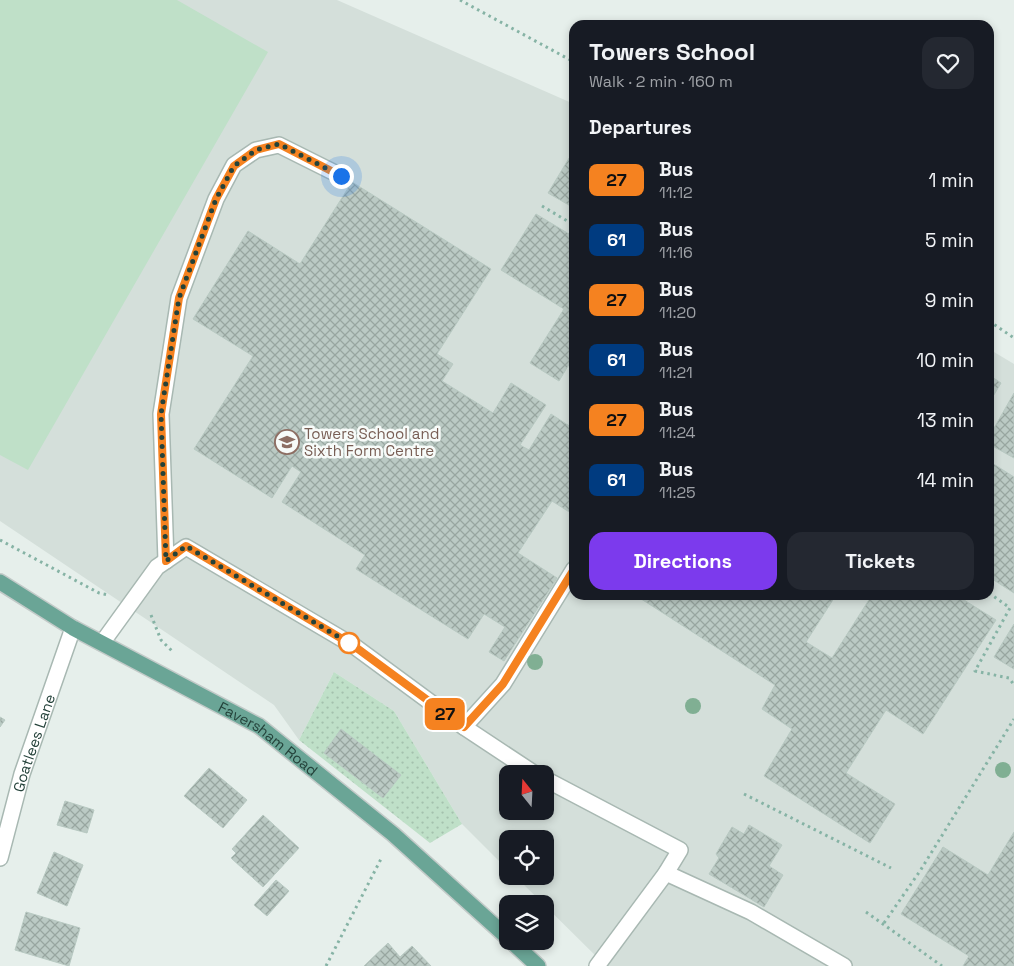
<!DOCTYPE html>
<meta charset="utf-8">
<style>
body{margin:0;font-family:"Space Grotesk",sans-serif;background:#242831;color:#f1f3f6;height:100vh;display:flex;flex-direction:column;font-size:19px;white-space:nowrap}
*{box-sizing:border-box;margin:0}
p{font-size:16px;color:#9ea1a6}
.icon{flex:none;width:28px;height:28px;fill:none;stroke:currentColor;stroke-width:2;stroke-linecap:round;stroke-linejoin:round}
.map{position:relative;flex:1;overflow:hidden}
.panel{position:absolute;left:569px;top:20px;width:425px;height:580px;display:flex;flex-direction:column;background:#171b24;border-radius:15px;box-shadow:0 2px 8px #0003}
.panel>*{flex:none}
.badge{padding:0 10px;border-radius:8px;font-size:18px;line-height:32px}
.needle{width:32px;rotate:342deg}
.tools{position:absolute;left:499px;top:765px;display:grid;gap:10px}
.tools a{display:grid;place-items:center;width:55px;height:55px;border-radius:10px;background:#171b24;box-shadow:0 2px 8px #0003;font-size:25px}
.you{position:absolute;width:25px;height:25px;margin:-12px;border:4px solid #fff;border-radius:50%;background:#1a73e8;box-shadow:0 0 0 8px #1a73e833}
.map>.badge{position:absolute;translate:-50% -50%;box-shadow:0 0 0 2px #fff}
h2{padding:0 20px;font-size:19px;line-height:45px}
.round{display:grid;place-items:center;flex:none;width:52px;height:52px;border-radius:15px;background:#242831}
.headline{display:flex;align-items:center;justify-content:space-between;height:85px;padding:0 20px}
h1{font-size:24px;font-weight:800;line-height:38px}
.button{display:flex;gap:10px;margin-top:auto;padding:10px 20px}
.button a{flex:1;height:58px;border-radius:15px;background:#7c3aed;color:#fff;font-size:20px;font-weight:800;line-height:58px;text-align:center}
.button a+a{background:#242831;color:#f1f3f6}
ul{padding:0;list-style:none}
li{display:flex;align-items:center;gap:15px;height:60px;padding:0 20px}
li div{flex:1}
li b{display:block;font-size:19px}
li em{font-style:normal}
li .badge{min-width:55px;font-weight:700;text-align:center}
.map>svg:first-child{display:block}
.built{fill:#d4dfda;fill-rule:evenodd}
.garden{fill:url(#garden-dots);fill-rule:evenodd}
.pitch{fill:#bfe0c8}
.building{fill:url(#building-cross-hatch);stroke:#b8c9c2}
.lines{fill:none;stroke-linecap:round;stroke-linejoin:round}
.minor-casing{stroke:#a8b8b2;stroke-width:18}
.major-casing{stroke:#c2cac8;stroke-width:18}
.path{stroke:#86b3a5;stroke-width:3;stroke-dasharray:2.5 4;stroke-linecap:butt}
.minor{stroke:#fff;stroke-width:15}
.major{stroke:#6aa596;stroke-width:15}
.tree{fill:#80af93}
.line-casing{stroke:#fff;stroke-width:11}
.line{stroke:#f58220;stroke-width:8}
.walk{stroke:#24423a;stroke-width:5;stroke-dasharray:0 9}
.stop-dot{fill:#fff;stroke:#f58220;stroke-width:2.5}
.labels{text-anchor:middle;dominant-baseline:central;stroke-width:5;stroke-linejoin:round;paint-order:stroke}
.education-label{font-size:15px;fill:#785e54;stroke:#f7fbf9;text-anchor:start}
.street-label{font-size:15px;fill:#24423a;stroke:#f7fbf9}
</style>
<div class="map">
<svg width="1014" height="966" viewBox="0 0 1014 966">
<defs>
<pattern id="garden-dots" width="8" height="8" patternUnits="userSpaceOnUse" patternTransform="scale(1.25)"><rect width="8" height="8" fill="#bfe0c8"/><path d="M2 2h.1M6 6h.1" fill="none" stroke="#a4c1ad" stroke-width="1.8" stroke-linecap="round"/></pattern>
<pattern id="building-cross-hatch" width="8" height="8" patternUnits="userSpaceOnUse" patternTransform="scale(1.25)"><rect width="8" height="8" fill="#bbcac4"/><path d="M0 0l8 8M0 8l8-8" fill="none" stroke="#98a6a0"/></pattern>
</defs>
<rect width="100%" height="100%" fill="#e6efeb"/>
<path class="built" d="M0 0H337L574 104V595H989V349L1014 364V966H606L515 876H545V839H508L507 869 462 824 394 711 334 672 299 740 274 705 0 521ZM508 774H545V811H508Z"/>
<path class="garden" d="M334 672 394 711 462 824 430 843 299 740ZM342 730 383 798 324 753Z"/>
<polygon class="pitch" points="0,0 177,0 268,52 28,470 0,455"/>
<g class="building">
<polygon points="574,150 574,208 548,193"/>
<polygon points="352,182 491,269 437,354 453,364 442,381 493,413 511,383 546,405 520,445 529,450 551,414 574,429 574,515 552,501 518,553 557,578 504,661 489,652 505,627 484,614 468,639 356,569 365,555 282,502 301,472 292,466 272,498 194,449 253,356 193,319 248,231 300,264"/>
<polygon points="536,214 574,237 574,356 559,381 530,363 564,309 501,270"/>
<polygon points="989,375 1001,383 989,403"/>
<polygon points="1014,393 1014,458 989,444 989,437"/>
<polygon points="992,463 1014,477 1014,593 989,577 989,468"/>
<polygon points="635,595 836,595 806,642 832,658 872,595 956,595 996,620 923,734 886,710 846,773 895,804 870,843 764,776 792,729 762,709 775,685"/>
<polygon points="1014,624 1014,669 994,657"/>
<polygon points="0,717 5,720 0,727"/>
<polygon points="341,729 401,775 383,798 324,753"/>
<polygon points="209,768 247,800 223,828 184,796"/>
<polygon points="65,801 94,810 87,833 57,825"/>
<polygon points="263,815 299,848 263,887 231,858 236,853 232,849"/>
<polygon points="749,825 782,845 769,866 783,875 764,907 709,874 719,858 716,854 732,827 744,834"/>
<polygon points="1014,832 1014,966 963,966 969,956 901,914 943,847 988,875"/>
<polygon points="54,852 83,865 67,906 37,893"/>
<polygon points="276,880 289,891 267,916 254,905"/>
<polygon points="26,912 80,928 69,966 15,950"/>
<polygon points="388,943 400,957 412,946 431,966 364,966"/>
</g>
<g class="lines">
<defs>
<g id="minor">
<polyline points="166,561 161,414 179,298 216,199 234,165 256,150 279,145 341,176"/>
<polyline points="102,643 157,567 186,547 354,646 464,727 535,774"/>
<polyline points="464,727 503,684 574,569"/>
<polyline points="545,779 680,850 666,873 597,966"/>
<path id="s1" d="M0 858 22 774 73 628"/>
<polyline points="666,873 751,912 844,966"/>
</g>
<g id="major">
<path id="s2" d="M0 582 73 628 259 726 393 834 508 938"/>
<polyline points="511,941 538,966"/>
</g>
</defs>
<use href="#minor" class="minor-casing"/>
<use href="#major" class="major-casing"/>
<g class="path">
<polyline points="460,0 574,62"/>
<polyline points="542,206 574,225"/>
<polyline points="989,321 1014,338"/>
<polyline points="0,540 99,593 108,595"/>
<polyline points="989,593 1010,608 975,671 1009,678 1014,685"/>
<polyline points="151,615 161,640 173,652"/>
<polyline points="744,794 891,868"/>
<polyline points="866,912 942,966"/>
<polyline points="884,923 920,871 1014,719"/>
<polyline points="326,966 382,857"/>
</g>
<use href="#minor" class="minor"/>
<use href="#major" class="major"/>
</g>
<g class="tree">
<circle cx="535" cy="662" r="8"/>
<circle cx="693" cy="706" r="8"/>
<circle cx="1003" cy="770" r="8"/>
</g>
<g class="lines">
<defs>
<polyline id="line" points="341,176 279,144 256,150 234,166 216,199 179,298 161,414 166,561 186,546 354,646 464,727 503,684 574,569"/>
</defs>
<use href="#line" class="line-casing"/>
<use href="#line" class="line"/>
<polyline class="walk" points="341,176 279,144 256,150 234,166 216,199 179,298 161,414 166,561 186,546 354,646 349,643"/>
</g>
<defs>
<symbol id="school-ring" viewBox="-11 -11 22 22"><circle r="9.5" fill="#f7fbf9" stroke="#8d6e63" stroke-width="1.5"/><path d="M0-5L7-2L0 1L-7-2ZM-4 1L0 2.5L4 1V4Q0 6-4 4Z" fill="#8d6e63"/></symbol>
</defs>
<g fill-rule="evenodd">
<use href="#school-ring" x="273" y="428" width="28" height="28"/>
</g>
<circle class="stop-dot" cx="349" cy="643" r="10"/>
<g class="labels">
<g class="education-label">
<text x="304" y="433">Towers School and<tspan x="304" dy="17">Sixth Form Centre</tspan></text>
</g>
<g class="street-label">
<text stroke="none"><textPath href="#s2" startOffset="311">Faversham Road</textPath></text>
<text stroke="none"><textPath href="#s1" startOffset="120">Goatlees Lane</textPath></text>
</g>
</g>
</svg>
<div class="tools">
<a><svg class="needle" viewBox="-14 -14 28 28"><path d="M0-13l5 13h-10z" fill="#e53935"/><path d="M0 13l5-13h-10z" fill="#9ea1a6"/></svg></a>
<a><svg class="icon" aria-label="locate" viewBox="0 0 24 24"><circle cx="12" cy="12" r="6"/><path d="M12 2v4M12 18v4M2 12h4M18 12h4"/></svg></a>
<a><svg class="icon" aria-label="layers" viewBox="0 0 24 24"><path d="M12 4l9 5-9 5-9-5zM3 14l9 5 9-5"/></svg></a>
</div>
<div class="you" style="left:341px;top:176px"></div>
<b class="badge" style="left:445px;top:714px;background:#f58220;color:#111">27</b>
<section class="panel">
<div class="headline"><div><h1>Towers School</h1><p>Walk · 2 min · 160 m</p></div><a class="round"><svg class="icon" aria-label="heart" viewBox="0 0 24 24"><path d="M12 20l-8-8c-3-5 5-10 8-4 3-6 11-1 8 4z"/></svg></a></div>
<h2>Departures</h2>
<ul>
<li><span class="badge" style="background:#f58220;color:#111">27</span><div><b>Bus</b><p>11:12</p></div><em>1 min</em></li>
<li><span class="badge" style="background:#003b80;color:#fff">61</span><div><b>Bus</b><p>11:16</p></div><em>5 min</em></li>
<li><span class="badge" style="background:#f58220;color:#111">27</span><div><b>Bus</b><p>11:20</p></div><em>9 min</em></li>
<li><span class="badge" style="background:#003b80;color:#fff">61</span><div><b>Bus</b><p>11:21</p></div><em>10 min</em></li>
<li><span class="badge" style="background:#f58220;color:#111">27</span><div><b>Bus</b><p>11:24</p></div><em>13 min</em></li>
<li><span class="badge" style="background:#003b80;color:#fff">61</span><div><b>Bus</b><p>11:25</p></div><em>14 min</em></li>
</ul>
<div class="button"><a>Directions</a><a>Tickets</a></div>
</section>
</div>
